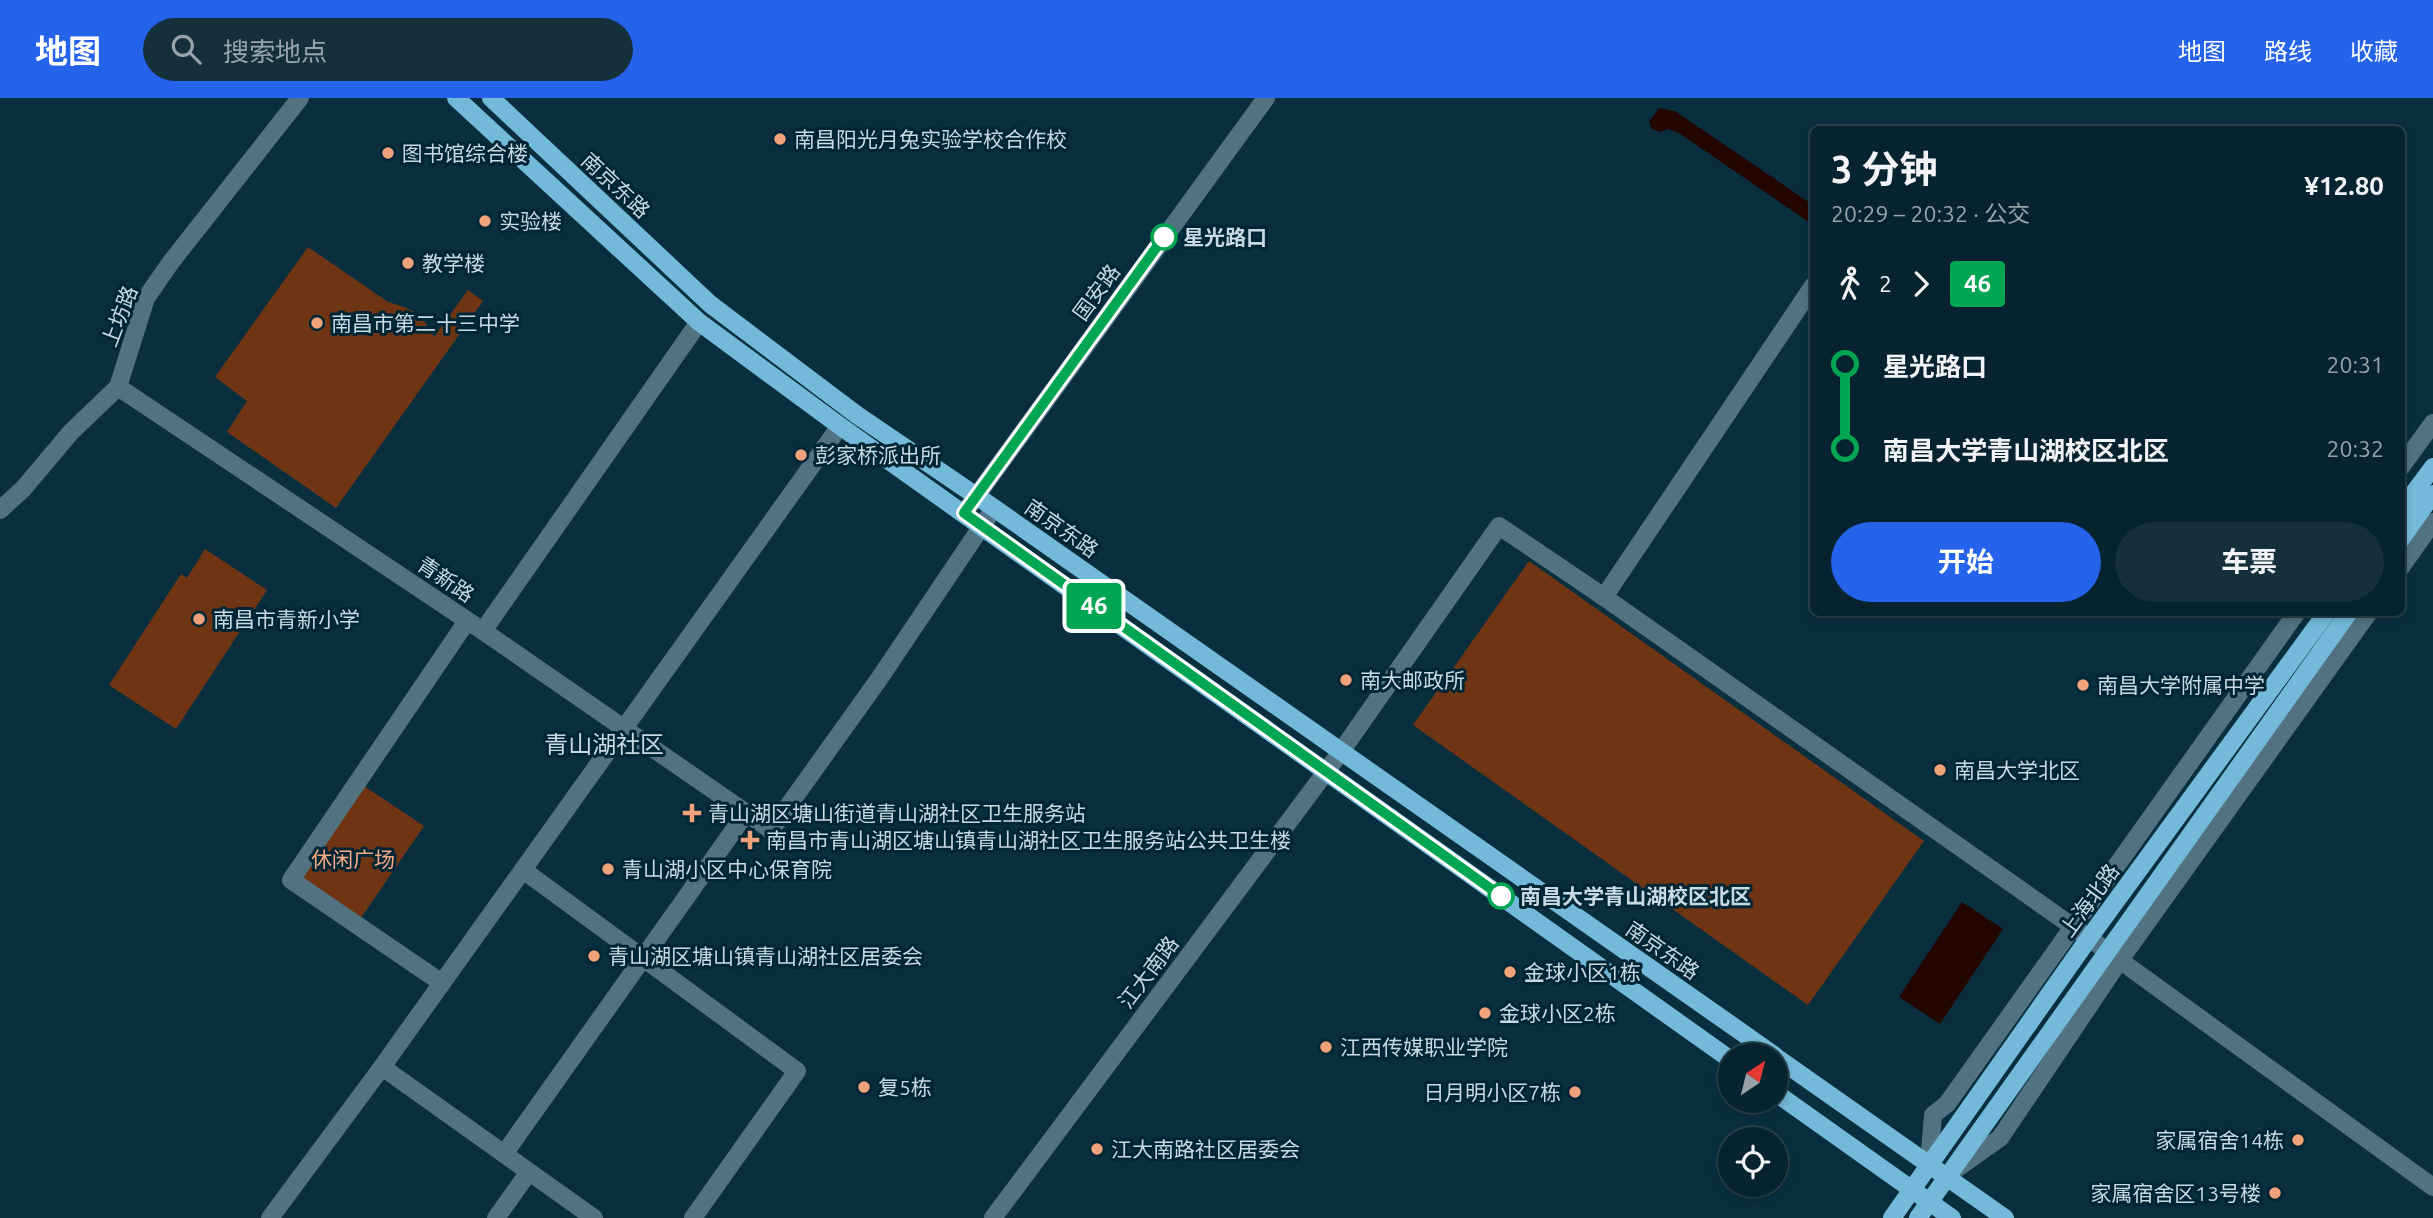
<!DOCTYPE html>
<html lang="zh">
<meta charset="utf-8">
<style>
body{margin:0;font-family:Ubuntu,"Noto Sans SC",sans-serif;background:#152f3b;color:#f1f3f6;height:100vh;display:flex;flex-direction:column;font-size:26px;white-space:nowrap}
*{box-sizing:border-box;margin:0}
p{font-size:23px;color:#98a4aa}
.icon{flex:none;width:38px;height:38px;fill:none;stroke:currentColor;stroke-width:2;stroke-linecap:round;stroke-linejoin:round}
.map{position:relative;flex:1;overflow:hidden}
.panel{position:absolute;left:1810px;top:28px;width:595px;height:490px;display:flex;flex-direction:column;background:#07232f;border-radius:10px;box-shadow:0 4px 10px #0003,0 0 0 2px #28404b}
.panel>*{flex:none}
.badge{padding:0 14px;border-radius:5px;font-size:24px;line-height:46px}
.needle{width:46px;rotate:35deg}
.buttons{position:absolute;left:1718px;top:945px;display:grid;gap:14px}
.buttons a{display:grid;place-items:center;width:70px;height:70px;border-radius:50%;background:#07232f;box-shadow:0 4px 10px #0003,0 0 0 2px #28404b;font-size:35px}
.map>.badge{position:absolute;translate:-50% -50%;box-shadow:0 0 0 4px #fff}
.legs{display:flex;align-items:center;gap:10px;height:77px;padding:0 21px;font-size:23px}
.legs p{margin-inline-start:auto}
.headline{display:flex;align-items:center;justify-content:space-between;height:119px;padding:0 21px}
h1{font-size:38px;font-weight:700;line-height:52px}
.action{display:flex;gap:14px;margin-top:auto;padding:14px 21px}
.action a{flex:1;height:80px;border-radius:42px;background:#2563eb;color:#fff;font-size:28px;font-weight:700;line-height:80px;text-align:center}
.action a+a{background:#152f3b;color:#f1f3f6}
ul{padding:0 21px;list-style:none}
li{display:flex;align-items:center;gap:24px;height:84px;font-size:26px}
li i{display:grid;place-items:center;width:10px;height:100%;margin:0 9px;background:currentColor}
li i::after{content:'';width:18px;height:18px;margin:-9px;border:5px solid;border-radius:50%;background:#07232f}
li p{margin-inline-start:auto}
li:first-child i{background:linear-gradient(#0000 50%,currentColor 0)}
li:last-child i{background:linear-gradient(currentColor 50%,#0000 0)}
header{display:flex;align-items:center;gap:42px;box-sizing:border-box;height:98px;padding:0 35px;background:#2563eb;color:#fff}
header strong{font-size:33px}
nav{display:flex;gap:38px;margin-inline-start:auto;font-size:24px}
.search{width:490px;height:63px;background:#152f3b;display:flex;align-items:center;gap:18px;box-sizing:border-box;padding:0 24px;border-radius:38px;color:#98a4aa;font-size:26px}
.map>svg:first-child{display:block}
.green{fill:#6f3513}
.water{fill:#240600}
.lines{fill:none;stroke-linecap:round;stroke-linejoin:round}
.minor{stroke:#527282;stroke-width:18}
.major{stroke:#73b9d9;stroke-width:18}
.line-1-casing{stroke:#fff;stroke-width:16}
.line-1{stroke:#00a651;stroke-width:10}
.poi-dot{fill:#f0a27a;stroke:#002534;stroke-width:2.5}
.stop-1-dot{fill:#fff;stroke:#00a651;stroke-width:3.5}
.labels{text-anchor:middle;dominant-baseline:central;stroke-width:6;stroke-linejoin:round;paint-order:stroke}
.poi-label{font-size:21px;fill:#c7dae4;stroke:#002534;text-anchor:start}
.street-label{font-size:21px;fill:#c7dae4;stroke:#002534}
.stop-label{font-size:21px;font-weight:bold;fill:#c7dae4;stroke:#002534;text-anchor:start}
.park-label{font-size:21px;fill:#f6aa84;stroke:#002534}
.quarter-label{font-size:24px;fill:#c7dae4;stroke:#002534}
</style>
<header>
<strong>地图</strong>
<div class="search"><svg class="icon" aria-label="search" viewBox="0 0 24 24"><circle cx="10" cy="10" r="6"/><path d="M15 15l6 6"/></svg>搜索地点</div>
<nav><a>地图</a><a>路线</a><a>收藏</a></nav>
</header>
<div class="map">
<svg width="2433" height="1120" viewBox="0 0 2433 1120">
<rect width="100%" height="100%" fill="#092f3f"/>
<g class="green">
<path d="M308 149 388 204C413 211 422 216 434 239L468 192 483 203 336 410 227 334 247 303 215 279Z"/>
<polygon points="205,451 267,492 176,631 109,587 181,476 187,480"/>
<polygon points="1529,463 1924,743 1808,907 1413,627"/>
<polygon points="358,684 424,728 356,827 291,782"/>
</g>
<g class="water">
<polygon points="1659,10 1675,13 1813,107 1813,127 1679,35 1669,31 1660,34 1652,31 1649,24"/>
<polygon points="1962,804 2003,831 1940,926 1899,899"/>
</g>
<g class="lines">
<g class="minor">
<polyline points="118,289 483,533 771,732 879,581 994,410"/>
<polyline points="2401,369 2433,325"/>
<polyline points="0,412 23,391 71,334 118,289 146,200 171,164 300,0"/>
<polyline points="964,415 1266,0"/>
<polyline points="2401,469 2433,424"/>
<polyline points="1604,499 1813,188"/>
<polyline points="483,533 699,224"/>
<polyline points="523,772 797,973 693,1120"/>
<polyline points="442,885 291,782 467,523"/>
<polyline points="504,1056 746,715"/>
<polyline points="1929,1066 1933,1017 1947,1006 2297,514"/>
<polyline points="1952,1074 2000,1040 2120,862 2369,514"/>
<polyline points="270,1120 382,969"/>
<polyline points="496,1120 529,1074"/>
<polyline points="594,1120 382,969 840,328"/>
<polyline points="993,1120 1340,655 1499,428 1604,499 2089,840 2433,1089"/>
</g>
<g class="major">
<polyline points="456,0 699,224 840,328 1731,962"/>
<polyline points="491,0 710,206 857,317 994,410 1774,957"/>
<polyline points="2401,412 2433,369"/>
<polyline points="2401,441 2433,396"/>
<polyline points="1776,959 2005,1120"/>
<polyline points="1776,995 1952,1120"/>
<polyline points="1892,1120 2089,840 2327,514"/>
<polyline points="1918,1120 2349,514"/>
</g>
</g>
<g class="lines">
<defs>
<polyline id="line-1" points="1164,139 964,415 1501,798"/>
</defs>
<use href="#line-1" class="line-1-casing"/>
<use href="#line-1" class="line-1"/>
</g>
<g class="poi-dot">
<circle cx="780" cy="41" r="7"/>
<circle cx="388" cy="55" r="7"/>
<circle cx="485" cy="123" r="7"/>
<circle cx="408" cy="165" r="7"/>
<circle cx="317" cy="225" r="7"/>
<circle cx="801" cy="357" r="7"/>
<circle cx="199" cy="521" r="7"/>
<circle cx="1346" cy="582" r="7"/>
<circle cx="2083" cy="587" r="7"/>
<circle cx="1940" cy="672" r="7"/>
<path d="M688.5 704.5h7v7h7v7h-7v7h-7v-7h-7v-7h7z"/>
<path d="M746.5 731.5h7v7h7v7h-7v7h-7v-7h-7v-7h7z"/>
<circle cx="608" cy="771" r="7"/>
<circle cx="594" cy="858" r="7"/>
<circle cx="1510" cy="874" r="7"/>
<circle cx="1485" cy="915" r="7"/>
<circle cx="1326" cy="949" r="7"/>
<circle cx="864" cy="989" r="7"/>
<circle cx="1575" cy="994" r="7"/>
<circle cx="2298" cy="1042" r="7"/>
<circle cx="1097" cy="1051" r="7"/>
<circle cx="2275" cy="1095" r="7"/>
</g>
<g class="stop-1-dot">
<circle cx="1164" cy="139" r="12"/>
<circle cx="1501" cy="798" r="12"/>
</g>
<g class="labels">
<g class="poi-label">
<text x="794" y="41">南昌阳光月兔实验学校合作校</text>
<text x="402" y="55">图书馆综合楼</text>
<text x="499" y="123">实验楼</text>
<text x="422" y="165">教学楼</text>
<text x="331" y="225">南昌市第二十三中学</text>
<text x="815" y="357">彭家桥派出所</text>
<text x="213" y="521">南昌市青新小学</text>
<text x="1360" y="582">南大邮政所</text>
<text x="2097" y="587">南昌大学附属中学</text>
<text x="1954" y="672">南昌大学北区</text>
<text x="708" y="715">青山湖区塘山街道青山湖社区卫生服务站</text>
<text x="766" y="742">南昌市青山湖区塘山镇青山湖社区卫生服务站公共卫生楼</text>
<text x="622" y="771">青山湖小区中心保育院</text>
<text x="608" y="858">青山湖区塘山镇青山湖社区居委会</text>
<text x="1524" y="874">金球小区1栋</text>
<text x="1499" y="915">金球小区2栋</text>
<text x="1340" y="949">江西传媒职业学院</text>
<text x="878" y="989">复5栋</text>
<text x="1561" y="994" text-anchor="end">日月明小区7栋</text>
<text x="2284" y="1042" text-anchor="end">家属宿舍14栋</text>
<text x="1111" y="1051">江大南路社区居委会</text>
<text x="2261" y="1095" text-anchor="end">家属宿舍区13号楼</text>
</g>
<g class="street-label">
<text transform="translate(616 87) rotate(43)">南京东路</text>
<text transform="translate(1096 194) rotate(-54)">国安路</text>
<text transform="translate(119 218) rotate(-69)">上坊路</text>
<text transform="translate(1062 430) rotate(35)">南京东路</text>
<text transform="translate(446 481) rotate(34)">青新路</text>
<text transform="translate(2089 802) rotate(-54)">上海北路</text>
<text transform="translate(1663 852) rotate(35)">南京东路</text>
<text transform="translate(1148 874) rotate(-53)">江大南路</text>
</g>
<g class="stop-label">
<text x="1183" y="139">星光路口</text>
<text x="1520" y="798">南昌大学青山湖校区北区</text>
</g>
<g class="park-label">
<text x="353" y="761">休闲广场</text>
</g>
<g class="quarter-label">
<text x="604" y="646">青山湖社区</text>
</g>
</g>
</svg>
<div class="buttons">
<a><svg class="needle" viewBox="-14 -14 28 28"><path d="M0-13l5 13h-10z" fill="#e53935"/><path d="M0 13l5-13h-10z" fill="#98a4aa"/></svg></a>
<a><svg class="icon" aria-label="locate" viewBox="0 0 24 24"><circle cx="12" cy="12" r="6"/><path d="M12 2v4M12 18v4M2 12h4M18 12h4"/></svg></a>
</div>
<b class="badge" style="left:1094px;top:508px;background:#00a651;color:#fff">46</b>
<section class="panel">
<div class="headline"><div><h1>3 分钟</h1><p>20:29 – 20:32 · 公交</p></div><b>¥12.80</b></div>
<div class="legs"><svg class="icon" aria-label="walk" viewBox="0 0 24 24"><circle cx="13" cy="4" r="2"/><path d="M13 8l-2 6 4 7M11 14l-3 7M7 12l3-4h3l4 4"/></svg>2<svg class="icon" aria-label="forward" viewBox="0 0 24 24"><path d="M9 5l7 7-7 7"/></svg><b class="badge" style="background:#00a651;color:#fff">46</b></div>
<ul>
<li><i style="color:#00a651"></i><b>星光路口</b><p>20:31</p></li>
<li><i style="color:#00a651"></i><b>南昌大学青山湖校区北区</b><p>20:32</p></li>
</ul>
<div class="action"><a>开始</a><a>车票</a></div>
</section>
</div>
